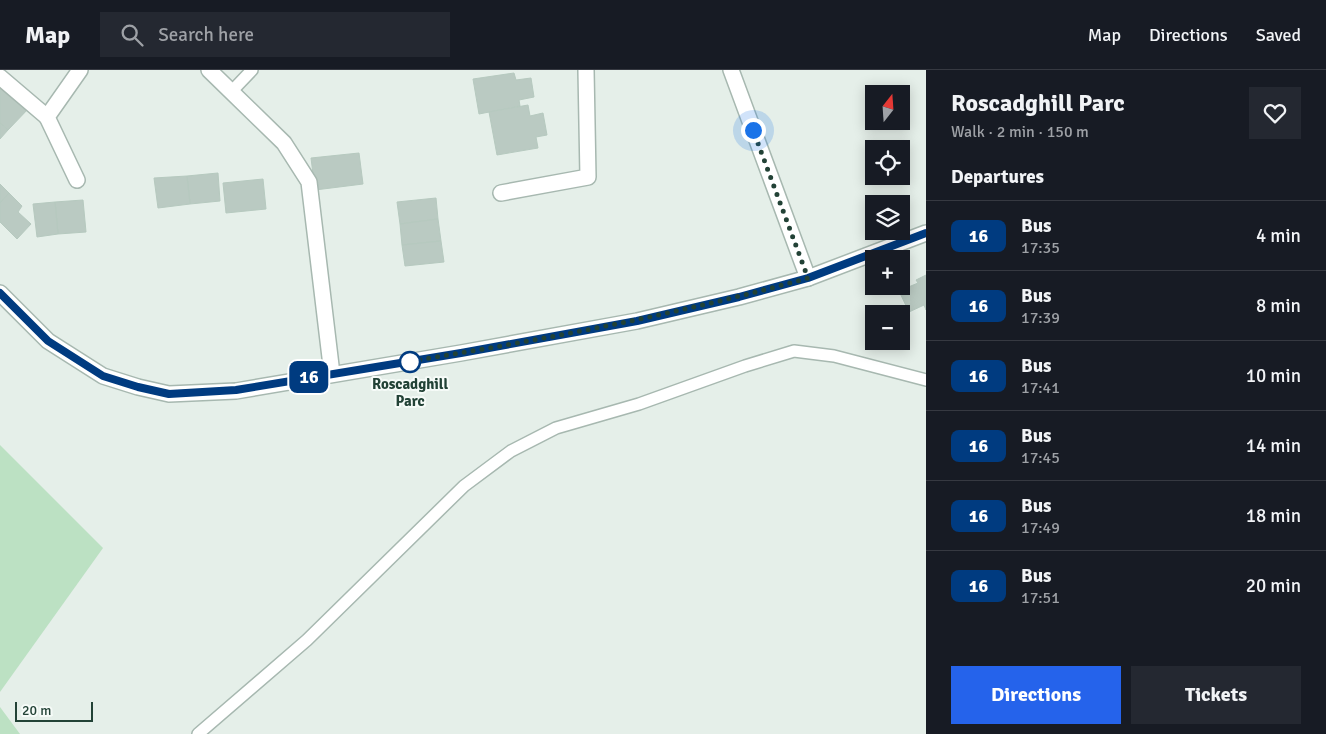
<!DOCTYPE html>
<meta charset="utf-8">
<style>
body{margin:0;font-family:Signika,sans-serif;background:#242831;color:#f1f3f6;height:100vh;display:flex;flex-direction:column;font-size:19px;white-space:nowrap}
*{box-sizing:border-box;margin:0}
p{font-size:16px;color:#9ea1a6}
.icon{flex:none;width:28px;height:28px;fill:none;stroke:currentColor;stroke-width:2;stroke-linecap:round;stroke-linejoin:round}
.map{position:relative;flex:1;overflow:hidden}
.details{display:flex;flex-direction:column;background:#171b24;width:400px}
.details>*{flex:none}
.badge{padding:0 10px;border-radius:8px;font-size:18px;line-height:32px}
.needle{width:32px;rotate:17deg}
.fabs{position:absolute;left:865px;top:15px;display:grid;gap:10px}
.fabs a{display:grid;place-items:center;width:45px;height:45px;border-radius:0px;background:#171b24;box-shadow:0 2px 12px #0003;font-size:25px}
.scale{position:absolute;left:15px;bottom:12px;width:78px;box-sizing:border-box;padding-left:5px;border:2px solid #224236;border-top:0;font-size:14px;line-height:18px;white-space:nowrap;color:#224236;-webkit-text-stroke:4px #f6fbf8;paint-order:stroke}
.you{position:absolute;width:25px;height:25px;margin:-12px;border:4px solid #fff;border-radius:50%;background:#1a73e8;box-shadow:0 0 0 8px #1a73e833}
.map>.badge{position:absolute;translate:-50% -50%;box-shadow:0 0 0 2px #fff}
h2{padding:0 25px;font-size:19px;line-height:45px}
.round{display:grid;place-items:center;flex:none;width:52px;height:52px;border-radius:0px;background:#242831}
.summary{display:flex;align-items:center;justify-content:space-between;height:85px;padding:0 25px}
h1{font-size:24px;font-weight:700;line-height:38px}
.cta{display:flex;gap:10px;margin-top:auto;padding:10px 25px}
.cta a{flex:1;height:58px;border-radius:0px;background:#2563eb;color:#fff;font-size:20px;font-weight:700;line-height:58px;text-align:center}
.cta a+a{background:#242831;color:#f1f3f6}
ul{padding:0;list-style:none}
li{display:flex;align-items:center;gap:15px;height:70px;padding:0 25px;border-top:1px solid #363941}
li div{flex:1}
li b{display:block;font-size:19px}
li em{font-style:normal}
li .badge{min-width:55px;font-weight:700;text-align:center}
header{display:flex;align-items:center;gap:30px;box-sizing:border-box;height:70px;padding:0 25px;background:#171b24;border-bottom:1px solid #363941}
header strong{font-size:24px}
nav{display:flex;gap:28px;margin-inline-start:auto;font-size:18px}
.search{width:350px;height:45px;background:#242831;display:flex;align-items:center;gap:12px;box-sizing:border-box;padding:0 18px;border-radius:0px;color:#9ea1a6;font-size:19px}
main{display:flex;flex:1;min-height:0}
.map>svg:first-child{display:block}
.green{fill:#bce1c3}
.building{fill:#bacac2;stroke:#b6c9bf}
.lines{fill:none;stroke-linecap:round;stroke-linejoin:round}
.service-casing{stroke:#a7b8b0;stroke-width:14}
.minor-casing{stroke:#a7b8b0;stroke-width:18}
.service{stroke:#fff;stroke-width:11}
.minor{stroke:#fff;stroke-width:15}
.line-casing{stroke:#fff;stroke-width:11}
.line{stroke:#003b80;stroke-width:8}
.walk{stroke:#224236;stroke-width:5;stroke-dasharray:0 9}
.stop-dot{fill:#fff;stroke:#003b80;stroke-width:2.5}
.labels{text-anchor:middle;dominant-baseline:central;stroke-width:4;stroke-linejoin:round;paint-order:stroke}
.stop-label{font-size:15px;font-weight:bold;fill:#224236;stroke:#f6fbf8}
</style>
<header>
<strong>Map</strong>
<div class="search"><svg class="icon" aria-label="search" viewBox="0 0 24 24"><circle cx="10" cy="10" r="6"/><path d="M15 15l6 6"/></svg>Search here</div>
<nav><a>Map</a><a>Directions</a><a>Saved</a></nav>
</header>
<main>
<div class="map">
<svg width="926" height="664" viewBox="0 0 926 664">
<rect width="100%" height="100%" fill="#e5efe9"/>
<g class="green">
<polygon points="0,375 103,478 0,622"/>
<polygon points="0,637 20,664 0,664"/>
</g>
<g class="building">
<polygon points="514,3 516,10 531,8 534,27 519,30 520,36 479,44 473,9"/>
<polygon points="5,14 30,37 8,60 0,53 0,20"/>
<polygon points="528,35 530,46 543,43 547,65 536,67 538,78 497,85 489,42"/>
<polygon points="0,53 8,60 0,69"/>
<polygon points="359,83 363,114 315,120 311,88"/>
<polygon points="218,103 220,131 190,134 187,106"/>
<polygon points="187,106 190,134 158,138 154,108"/>
<polygon points="263,109 266,139 226,143 223,113"/>
<polygon points="0,114 9,123 0,133"/>
<polygon points="9,123 22,136 18,142 31,154 17,169 0,152 0,133"/>
<polygon points="436,128 438,149 400,154 397,132"/>
<polygon points="83,130 86,162 58,164 55,132"/>
<polygon points="55,132 58,164 37,167 33,134"/>
<polygon points="438,149 441,171 402,175 400,154"/>
<polygon points="441,171 444,192 405,196 402,175"/>
<polygon points="926,205 926,240 924,235 909,242 899,221 918,213 916,210"/>
</g>
<g class="lines">
<defs>
<g id="service">
<polyline points="231,22 252,0"/>
<polyline points="198,664 307,570 464,416 511,381 556,358 639,334 745,296 794,281 834,286 926,310"/>
</g>
<g id="minor">
<polyline points="209,0 284,73 309,112 332,304"/>
<polyline points="731,0 808,208"/>
<polyline points="0,7 47,47"/>
<polyline points="77,110 47,47 80,0"/>
<polyline points="501,123 588,107 586,0"/>
<polyline points="0,223 48,271 103,306 138,317 169,324 236,321 461,283 637,251 739,227 808,208 926,163"/>
</g>
</defs>
<use href="#service" class="service-casing"/>
<use href="#minor" class="minor-casing"/>
<use href="#service" class="service"/>
<use href="#minor" class="minor"/>
</g>
<g class="lines">
<defs>
<polyline id="line" points="0,223 48,271 103,306 138,317 169,324 236,320 461,283 637,251 739,227 808,208 926,163"/>
</defs>
<use href="#line" class="line-casing"/>
<use href="#line" class="line"/>
<path class="walk" d="M410 292H406C541 270 676 245 808 208L753 60"/>
</g>
<circle class="stop-dot" cx="410" cy="292" r="10"/>
<g class="labels">
<g class="stop-label">
<text x="410" y="314">Roscadghill<tspan x="410" dy="17">Parc</tspan></text>
</g>
</g>
</svg>
<div class="fabs">
<a><svg class="needle" viewBox="-14 -14 28 28"><path d="M0-13l5 13h-10z" fill="#e53935"/><path d="M0 13l5-13h-10z" fill="#9ea1a6"/></svg></a>
<a><svg class="icon" aria-label="locate" viewBox="0 0 24 24"><circle cx="12" cy="12" r="6"/><path d="M12 2v4M12 18v4M2 12h4M18 12h4"/></svg></a>
<a><svg class="icon" aria-label="layers" viewBox="0 0 24 24"><path d="M12 4l9 5-9 5-9-5zM3 14l9 5 9-5"/></svg></a>
<a>+</a>
<a>−</a>
</div>
<div class="scale">20 m</div>
<div class="you" style="left:753px;top:60px"></div>
<b class="badge" style="left:309px;top:307px;background:#003b80;color:#fff">16</b>
</div>
<section class="details">
<div class="summary"><div><h1>Roscadghill Parc</h1><p>Walk · 2 min · 150 m</p></div><a class="round"><svg class="icon" aria-label="heart" viewBox="0 0 24 24"><path d="M12 20l-8-8c-3-5 5-10 8-4 3-6 11-1 8 4z"/></svg></a></div>
<h2>Departures</h2>
<ul>
<li><span class="badge" style="background:#003b80;color:#fff">16</span><div><b>Bus</b><p>17:35</p></div><em>4 min</em></li>
<li><span class="badge" style="background:#003b80;color:#fff">16</span><div><b>Bus</b><p>17:39</p></div><em>8 min</em></li>
<li><span class="badge" style="background:#003b80;color:#fff">16</span><div><b>Bus</b><p>17:41</p></div><em>10 min</em></li>
<li><span class="badge" style="background:#003b80;color:#fff">16</span><div><b>Bus</b><p>17:45</p></div><em>14 min</em></li>
<li><span class="badge" style="background:#003b80;color:#fff">16</span><div><b>Bus</b><p>17:49</p></div><em>18 min</em></li>
<li><span class="badge" style="background:#003b80;color:#fff">16</span><div><b>Bus</b><p>17:51</p></div><em>20 min</em></li>
</ul>
<div class="cta"><a>Directions</a><a>Tickets</a></div>
</section>
</main>
